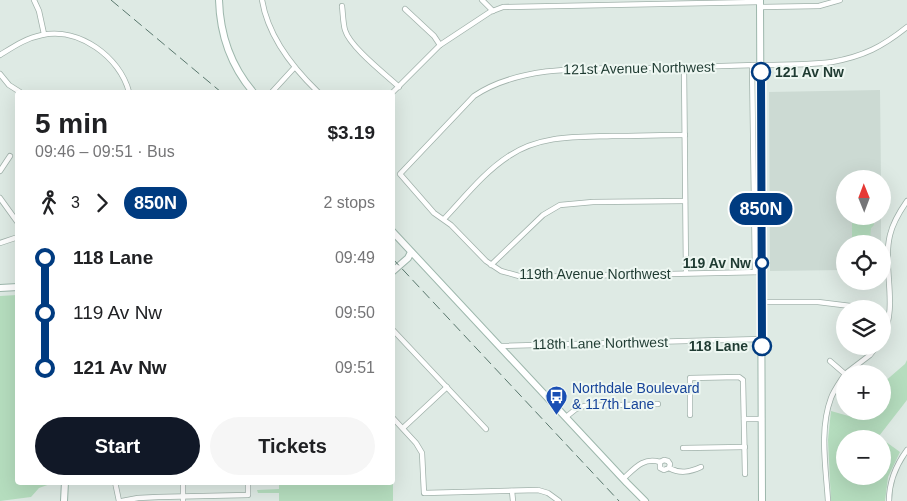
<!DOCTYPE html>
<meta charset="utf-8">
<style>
body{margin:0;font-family:Helvetica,sans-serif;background:#f6f6f6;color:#202124;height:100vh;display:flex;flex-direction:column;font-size:19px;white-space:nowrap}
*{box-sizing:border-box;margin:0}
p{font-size:16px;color:#757577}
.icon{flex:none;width:28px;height:28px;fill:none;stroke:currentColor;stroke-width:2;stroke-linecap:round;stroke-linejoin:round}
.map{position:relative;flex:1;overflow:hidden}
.panel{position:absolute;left:15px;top:90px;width:380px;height:395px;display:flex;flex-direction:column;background:#fff;border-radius:5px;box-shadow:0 5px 20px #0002}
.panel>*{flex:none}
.badge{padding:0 10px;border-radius:16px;font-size:18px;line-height:32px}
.needle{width:32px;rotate:359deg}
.tools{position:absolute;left:836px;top:170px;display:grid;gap:10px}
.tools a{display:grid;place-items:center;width:55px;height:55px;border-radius:50%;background:#fff;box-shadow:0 5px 20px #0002;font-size:25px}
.map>.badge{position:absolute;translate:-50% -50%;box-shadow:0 0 0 2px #fff}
.legs{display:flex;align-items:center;gap:8px;height:55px;padding:0 20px;font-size:16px}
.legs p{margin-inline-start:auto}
.headline{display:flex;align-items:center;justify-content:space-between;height:85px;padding:0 20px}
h1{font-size:28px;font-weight:800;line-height:38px}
.action{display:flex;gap:10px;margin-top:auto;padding:10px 20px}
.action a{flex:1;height:58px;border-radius:30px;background:#111827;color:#fff;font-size:20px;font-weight:800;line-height:58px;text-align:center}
.action a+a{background:#f6f6f6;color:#202124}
ul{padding:0 20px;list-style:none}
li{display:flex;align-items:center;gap:18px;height:55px;font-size:19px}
li i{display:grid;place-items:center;width:8px;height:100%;margin:0 6px;background:currentColor}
li i::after{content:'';width:12px;height:12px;margin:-6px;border:4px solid;border-radius:50%;background:#fff}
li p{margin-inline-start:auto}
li:first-child i{background:linear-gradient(#0000 50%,currentColor 0)}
li:last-child i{background:linear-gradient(currentColor 50%,#0000 0)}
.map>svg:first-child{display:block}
.built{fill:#ccdad3}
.green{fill:#b5ddbe}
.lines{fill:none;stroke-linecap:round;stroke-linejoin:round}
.street-casing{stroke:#a1b2ab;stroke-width:6}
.secondary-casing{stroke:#9db7ac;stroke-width:8}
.street{stroke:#fff;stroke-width:4.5}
.secondary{stroke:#fff;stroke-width:6}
.rail{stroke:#59776d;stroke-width:1;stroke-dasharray:10 5;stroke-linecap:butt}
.line-1-casing{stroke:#fff;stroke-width:11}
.line-1{stroke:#003b80;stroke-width:8}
.stop-1-dot{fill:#fff;stroke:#003b80;stroke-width:2.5}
.labels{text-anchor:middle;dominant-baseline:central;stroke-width:4;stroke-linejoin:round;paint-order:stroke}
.street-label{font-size:14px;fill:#1f3b32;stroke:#eef7f2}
.stop-label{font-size:14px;font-weight:bold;fill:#1f3b32;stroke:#eef7f2;text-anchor:end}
.transit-label{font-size:14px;fill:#164399;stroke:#eef7f2;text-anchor:start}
</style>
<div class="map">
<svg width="907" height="501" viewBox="0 0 907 501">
<rect width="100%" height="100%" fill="#deeae4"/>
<polygon class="built" points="880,90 881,179 845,179 845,216 881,216 881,244 845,244 845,270 770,271 769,92"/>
<g class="green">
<polygon points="873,218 874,225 871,228 870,239 852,238 852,219 863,219 865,220"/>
<polygon points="17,295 18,482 53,483 39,488 31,497 0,501 0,296"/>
<polygon points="907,360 907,400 879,436 882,439 845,439 845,476 882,476 882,439 900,452 888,477 885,501 831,501 828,440 831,411 859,419 862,411 882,411 883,383 905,364"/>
<polygon points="393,475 393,501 279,501 279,493 258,493 257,490 279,489 279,483 392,482"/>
</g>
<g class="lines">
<defs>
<g id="street">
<polyline points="34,0 39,11 44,34"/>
<path d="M262 0C268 36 292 67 318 92"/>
<polyline points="482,0 493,11"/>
<path d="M342 6C343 14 343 23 345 30 350 47 385 74 399 87"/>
<polyline points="760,7 819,6 840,0"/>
<polyline points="405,9 434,36 440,45"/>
<path d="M0 55C13 47 26 38 42 35 79 27 120 57 129 92"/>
<polyline points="752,65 755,272"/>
<polyline points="684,67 686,273"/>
<polyline points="0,74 9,85 20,92"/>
<polyline points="272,92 294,68"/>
<polyline points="392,93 440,45 490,12 503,7 760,2"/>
<polyline points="0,171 10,156"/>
<polyline points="0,198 18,223"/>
<path d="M444 219C464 198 484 172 509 156 540 135 577 137 612 136 637 136 661 135 685 135"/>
<polyline points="0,243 18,237"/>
<polyline points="491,265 543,215 560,205 593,202 685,201"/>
<path d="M762 272 529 277 519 276 501 271 486 261 451 225 434 213 400 174 474 96C523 63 596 69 653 68 687 67 721 66 756 65 781 65 807 65 832 62 864 56 882 47 907 27"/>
<polyline points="762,302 818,302 875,309"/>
<polyline points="392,329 486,429"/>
<path d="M882 338C899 307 882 268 890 235 893 222 900 211 907 201"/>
<polyline points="499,346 762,339"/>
<polyline points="830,361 845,374"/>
<polyline points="845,374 870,355 877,346"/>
<polyline points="690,415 690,378 739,377 743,380 745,474"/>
<polyline points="392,417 416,443 422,453 424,493 538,490 548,493 559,501"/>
<polyline points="566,417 576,409 584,406 658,404"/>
<polyline points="744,419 762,419"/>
<polyline points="403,428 447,387"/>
<polyline points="683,448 745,447"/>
<path d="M669 468 670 464 668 461 664 460 660 462V468L664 470 669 468C680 474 690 472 701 467"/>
<path d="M623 479C635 468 643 457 660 462"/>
<polyline points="115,482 119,501"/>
<polyline points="183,482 183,501"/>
<polyline points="512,491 513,501"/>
<polyline points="122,501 138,498 158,497 248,495 248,482"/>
<path d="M828 501C826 468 819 430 831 398 834 390 840 382 845 374"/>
<path d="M889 501C889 482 896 465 907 450"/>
</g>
<g id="secondary">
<path d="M219 0C220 35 231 66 253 92"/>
<polyline points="760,0 762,501"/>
<polyline points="392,231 627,483 645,501"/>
<polyline points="392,272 408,258 411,252"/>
<polyline points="0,288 18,287"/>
<polyline points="64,501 65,482"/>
</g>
</defs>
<use href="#street" class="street-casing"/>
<use href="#secondary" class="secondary-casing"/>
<use href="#street" class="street"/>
<use href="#secondary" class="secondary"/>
<g class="rail">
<polyline points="111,0 221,92"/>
<polyline points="392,258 619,501"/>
</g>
</g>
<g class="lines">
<defs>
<polyline id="line-1" points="761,72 762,346"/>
</defs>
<use href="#line-1" class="line-1-casing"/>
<use href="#line-1" class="line-1"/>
</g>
<defs>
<symbol id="bus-pin" viewBox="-11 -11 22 30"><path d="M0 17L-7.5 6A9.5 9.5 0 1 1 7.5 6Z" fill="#1a4fb4" stroke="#eef7f2"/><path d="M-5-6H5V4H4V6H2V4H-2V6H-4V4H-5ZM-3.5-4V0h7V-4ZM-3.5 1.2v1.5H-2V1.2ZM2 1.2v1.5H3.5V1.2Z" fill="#fff"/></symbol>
</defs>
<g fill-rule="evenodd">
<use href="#bus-pin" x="544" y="384" width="25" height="34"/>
</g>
<g class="stop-1-dot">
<circle cx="761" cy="72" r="9"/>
<circle cx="762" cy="263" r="6"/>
<circle cx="762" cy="346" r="9"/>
</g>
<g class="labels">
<g class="street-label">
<text transform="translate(639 68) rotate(-1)">121st Avenue Northwest</text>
<text x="595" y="274">119th Avenue Northwest</text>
<text transform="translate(600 343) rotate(-1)">118th Lane Northwest</text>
</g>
<g class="stop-label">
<text x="775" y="72" text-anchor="start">121 Av Nw</text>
<text x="751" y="263">119 Av Nw</text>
<text x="748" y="346">118 Lane</text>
</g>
<g class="transit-label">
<text x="572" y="388">Northdale Boulevard<tspan x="572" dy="16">&amp; 117th Lane</tspan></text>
</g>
</g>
</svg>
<div class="tools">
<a><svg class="needle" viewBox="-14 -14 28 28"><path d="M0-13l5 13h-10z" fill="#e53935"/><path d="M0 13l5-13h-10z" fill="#757577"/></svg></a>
<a><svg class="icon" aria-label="locate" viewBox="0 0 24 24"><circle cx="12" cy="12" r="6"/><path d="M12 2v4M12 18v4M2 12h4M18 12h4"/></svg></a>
<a><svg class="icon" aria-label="layers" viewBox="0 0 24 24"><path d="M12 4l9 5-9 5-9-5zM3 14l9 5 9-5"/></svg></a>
<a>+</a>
<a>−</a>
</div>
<b class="badge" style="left:761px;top:209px;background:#003b80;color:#fff">850N</b>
<section class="panel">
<div class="headline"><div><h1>5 min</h1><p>09:46 – 09:51 · Bus</p></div><b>$3.19</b></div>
<div class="legs"><svg class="icon" aria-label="walk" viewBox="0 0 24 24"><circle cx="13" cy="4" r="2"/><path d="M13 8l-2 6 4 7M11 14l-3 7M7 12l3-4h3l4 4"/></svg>3<svg class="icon" aria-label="forward" viewBox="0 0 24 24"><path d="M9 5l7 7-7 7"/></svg><b class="badge" style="background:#003b80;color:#fff">850N</b><p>2 stops</p></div>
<ul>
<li><i style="color:#003b80"></i><b>118 Lane</b><p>09:49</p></li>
<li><i style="color:#003b80"></i><span>119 Av Nw</span><p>09:50</p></li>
<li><i style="color:#003b80"></i><b>121 Av Nw</b><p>09:51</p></li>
</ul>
<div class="action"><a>Start</a><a>Tickets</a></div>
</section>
</div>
